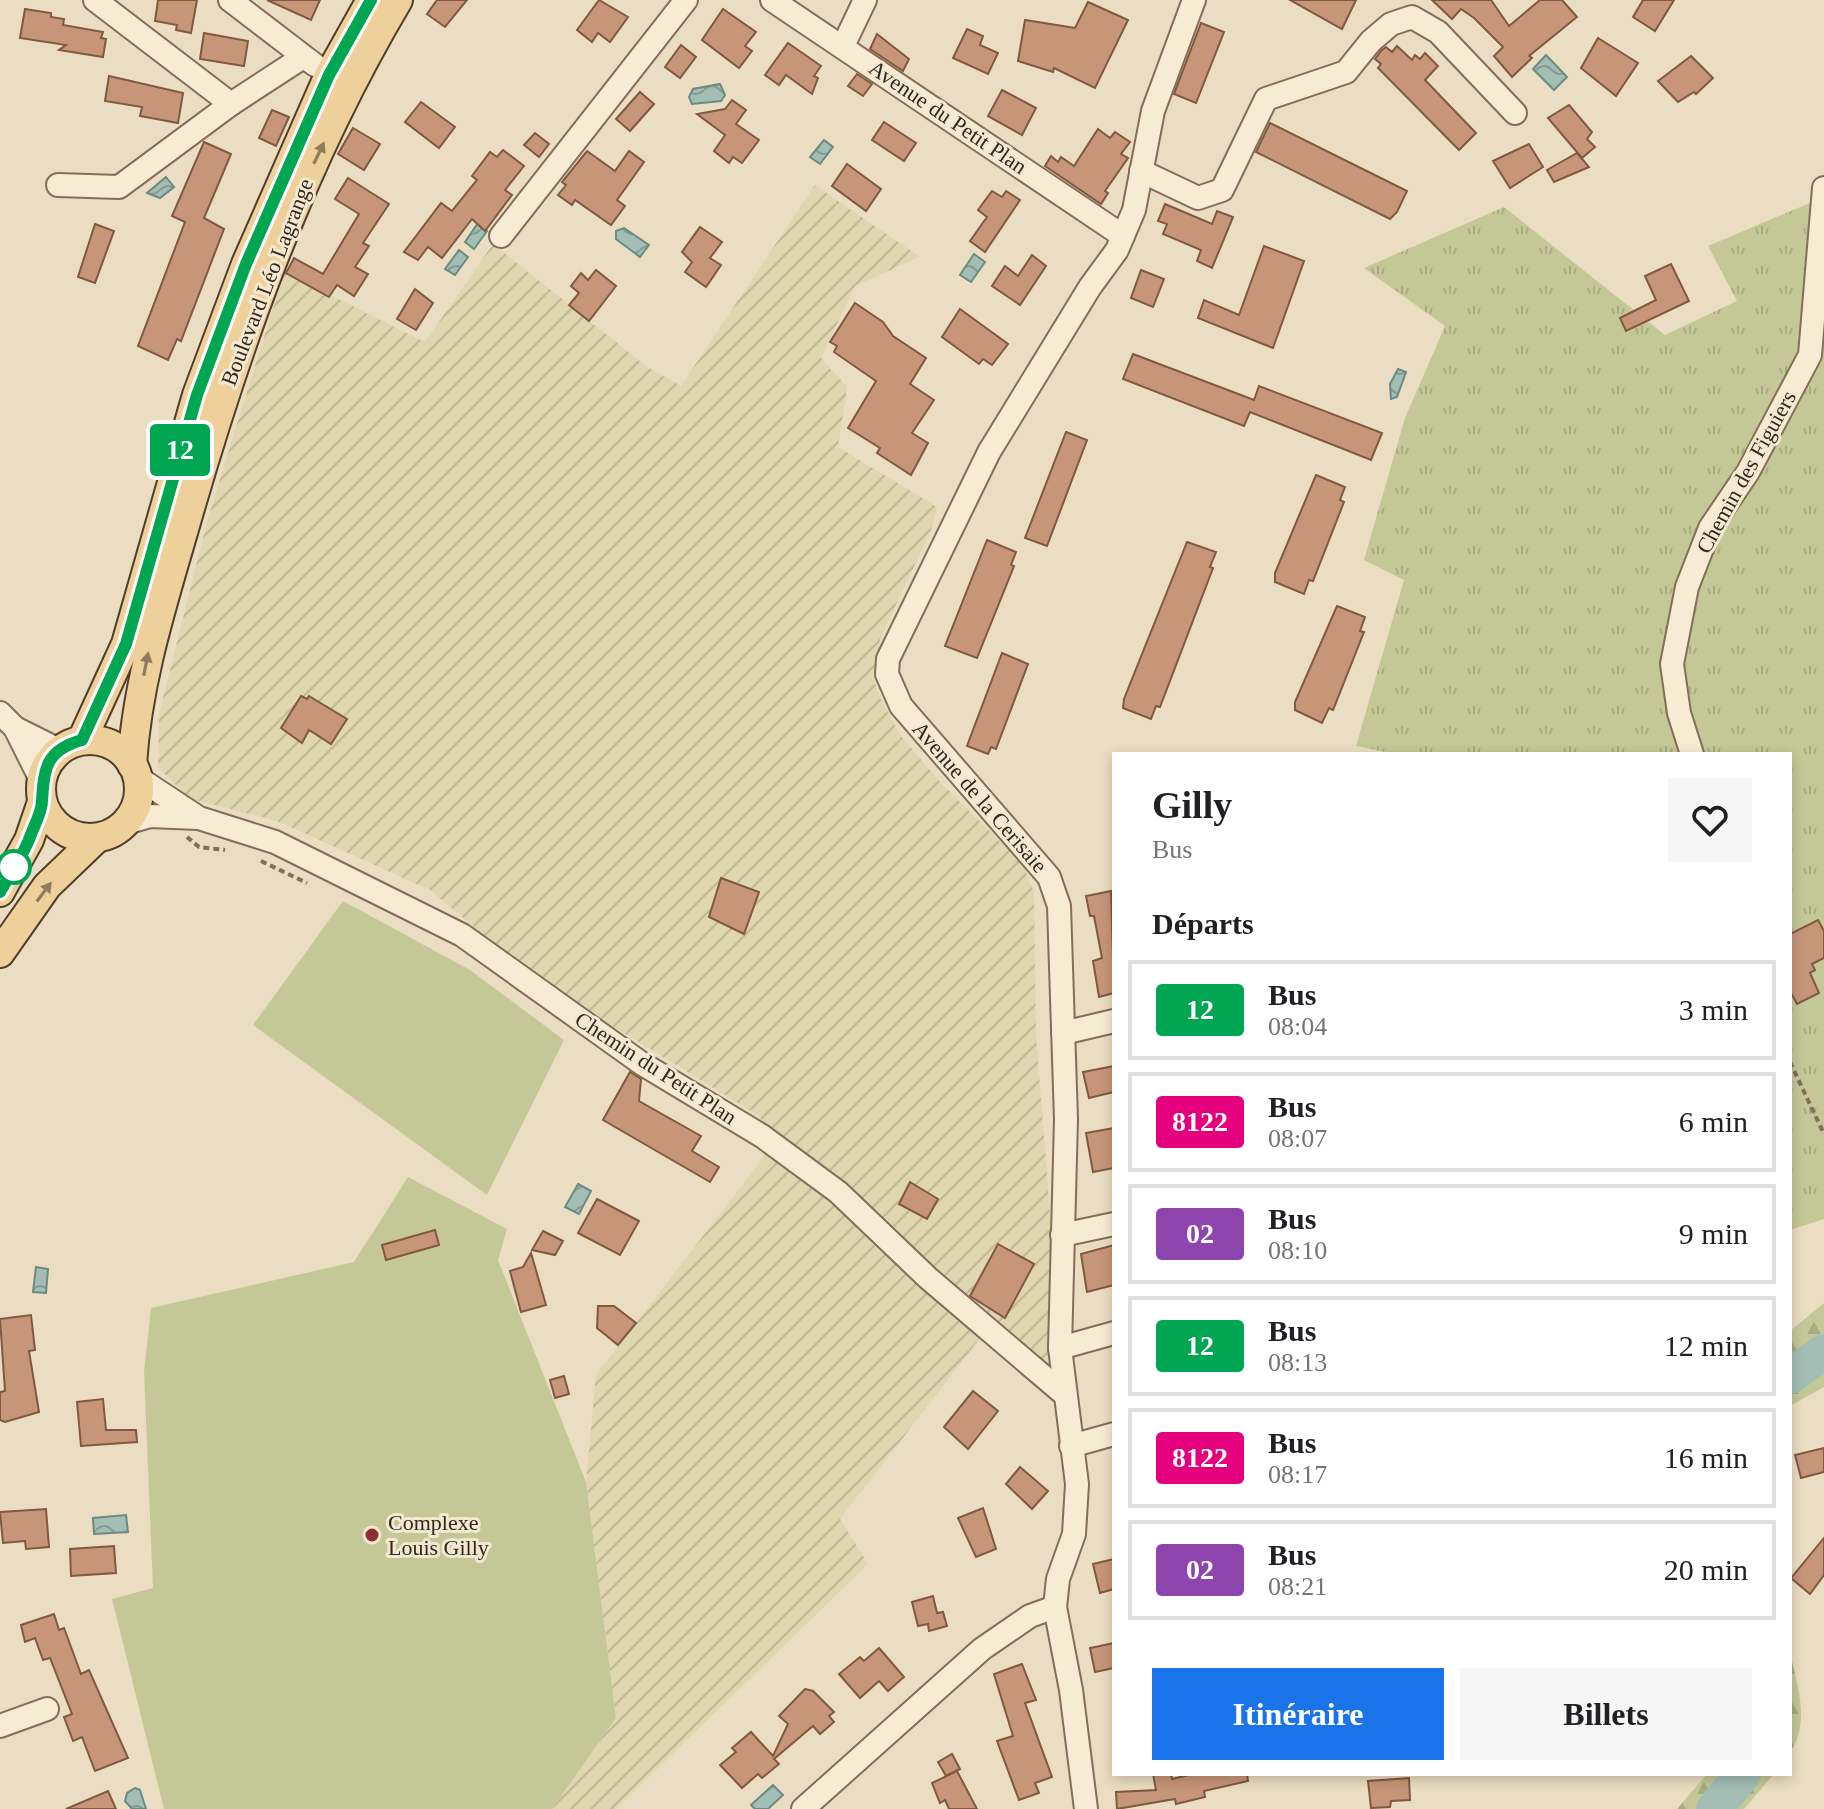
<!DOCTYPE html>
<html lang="fr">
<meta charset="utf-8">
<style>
body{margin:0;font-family:Georgia,serif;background:#f6f6f6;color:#202124;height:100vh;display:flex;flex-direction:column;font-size:30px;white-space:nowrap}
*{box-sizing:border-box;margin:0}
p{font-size:26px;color:#757577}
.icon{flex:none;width:44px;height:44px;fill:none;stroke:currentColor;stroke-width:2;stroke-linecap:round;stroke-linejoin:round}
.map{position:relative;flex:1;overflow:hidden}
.panel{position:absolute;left:1112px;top:752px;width:680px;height:1024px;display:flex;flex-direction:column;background:#fff;border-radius:0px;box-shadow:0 4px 12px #0003}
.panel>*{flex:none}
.badge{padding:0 16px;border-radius:6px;font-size:28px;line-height:52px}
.map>.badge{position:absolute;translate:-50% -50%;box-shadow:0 0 0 4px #fff}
h2{padding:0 40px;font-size:30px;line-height:72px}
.round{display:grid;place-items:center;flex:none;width:84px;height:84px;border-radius:0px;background:#f6f6f6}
.summary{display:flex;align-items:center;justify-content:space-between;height:136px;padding:0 40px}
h1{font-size:38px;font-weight:700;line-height:60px}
.cta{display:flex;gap:16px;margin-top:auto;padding:16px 40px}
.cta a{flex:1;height:92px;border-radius:0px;background:#1a73e8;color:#fff;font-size:32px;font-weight:700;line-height:92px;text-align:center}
.cta a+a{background:#f6f6f6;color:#202124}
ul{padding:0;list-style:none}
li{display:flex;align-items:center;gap:24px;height:100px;margin:0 16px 12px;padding:0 24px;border:4px solid #e0e0e0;border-radius:0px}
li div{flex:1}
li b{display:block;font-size:30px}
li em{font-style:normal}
li .badge{min-width:88px;font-weight:700;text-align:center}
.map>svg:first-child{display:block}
.farmland{fill:url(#farmland-furrows)}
.grass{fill:url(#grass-tufts)}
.forest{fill:url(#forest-firs)}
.pitch{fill:#c4c896}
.water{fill:url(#water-waves);stroke:#6b8b82;stroke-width:2}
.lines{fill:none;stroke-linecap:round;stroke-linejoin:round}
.river{stroke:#a3beb5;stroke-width:36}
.building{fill:#c79679;stroke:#815841;stroke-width:2}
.minor-casing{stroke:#846e5a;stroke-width:26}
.major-casing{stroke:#513d2e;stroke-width:32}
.path{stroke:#846e5a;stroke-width:4;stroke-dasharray:6 4;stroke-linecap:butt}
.minor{stroke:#f7ebd4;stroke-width:22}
.major{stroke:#edd09a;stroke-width:28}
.oneway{fill:#907c5c}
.line-casing{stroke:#fff;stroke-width:18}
.line{stroke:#00a651;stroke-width:12}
.stop-dot{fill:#fff;stroke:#00a651;stroke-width:4}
.poi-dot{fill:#8f2d31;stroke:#f3e8d0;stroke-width:3}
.labels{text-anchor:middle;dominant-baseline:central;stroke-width:6;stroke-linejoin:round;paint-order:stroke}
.street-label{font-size:22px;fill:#34271d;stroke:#f3e8d0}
.poi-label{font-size:22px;fill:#34271d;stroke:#f3e8d0;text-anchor:start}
</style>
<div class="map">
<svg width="1824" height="1809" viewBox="0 0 1824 1809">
<defs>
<pattern id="farmland-furrows" width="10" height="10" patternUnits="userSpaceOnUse" patternTransform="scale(2)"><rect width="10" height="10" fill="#e0d6af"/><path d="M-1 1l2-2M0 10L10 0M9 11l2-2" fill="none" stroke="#c1b896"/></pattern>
<pattern id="grass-tufts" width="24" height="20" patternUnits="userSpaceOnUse" patternTransform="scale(2)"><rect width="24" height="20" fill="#c4c896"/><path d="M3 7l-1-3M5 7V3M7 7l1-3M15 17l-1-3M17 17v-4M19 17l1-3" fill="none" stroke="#a9ac81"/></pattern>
<pattern id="forest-firs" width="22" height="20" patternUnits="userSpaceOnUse" patternTransform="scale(2)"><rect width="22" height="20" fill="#c4c896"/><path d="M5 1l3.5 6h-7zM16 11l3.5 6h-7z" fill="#a9ac81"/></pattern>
<pattern id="water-waves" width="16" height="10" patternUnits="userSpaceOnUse" patternTransform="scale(2)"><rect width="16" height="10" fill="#a3beb5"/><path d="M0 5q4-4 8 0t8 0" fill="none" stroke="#869a93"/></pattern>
</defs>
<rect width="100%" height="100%" fill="#ebddc1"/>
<polygon class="farmland" points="815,185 920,257 855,286 821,358 847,387 838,447 937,507 931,531 881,636 873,676 879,696 900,735 940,782 1022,863 1034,892 1036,1034 1064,1394 988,1328 840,1519 868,1564 616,1809 552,1809 616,1718 586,1482 596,1375 774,1144 759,1116 536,979 430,890 277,821 191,799 158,768 159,714 208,518 284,272 425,342 493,244 646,366 681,386"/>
<polygon class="grass" points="1824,197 1824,1219 1790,1230 1790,754 1395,754 1356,746 1404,580 1364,560 1405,418 1445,326 1364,268 1504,207 1665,335 1737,301 1708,246"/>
<g class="forest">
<polygon points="1824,1303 1824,1387 1790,1406 1790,1331"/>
<path d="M1790 1653C1797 1685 1811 1723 1790 1752Z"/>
<polygon points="1707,1774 1774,1774 1744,1809 1677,1809"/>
</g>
<g class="pitch">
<polygon points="343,901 470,970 564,1040 487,1195 253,1025"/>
<polygon points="408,1177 507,1229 498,1260 586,1482 616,1718 552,1809 164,1809 112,1599 153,1588 144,1372 151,1308 354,1262"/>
</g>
<g class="water">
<polygon points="1546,55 1567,77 1554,90 1533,69"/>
<polygon points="720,84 725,95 721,101 692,104 689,97 693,89"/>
<polygon points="824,140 833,147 820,164 810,157"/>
<polygon points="166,177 174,187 160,198 147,193"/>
<polygon points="478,223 487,231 474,249 465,242"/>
<polygon points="624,228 649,245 640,257 616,239 616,231"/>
<polygon points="459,250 468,257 455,275 445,269"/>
<polygon points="974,254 985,262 971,282 960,275"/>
<polygon points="1398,369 1406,372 1397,397 1391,399 1390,384"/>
<polygon points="578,1184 591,1191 579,1214 565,1207"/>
<polygon points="36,1267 48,1269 46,1293 33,1292"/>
<polygon points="126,1515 128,1532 94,1534 93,1518"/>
<polygon points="773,1785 783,1795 768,1809 755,1809 751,1805"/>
<polygon points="135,1788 140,1790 146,1809 132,1809 125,1801 127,1793"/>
</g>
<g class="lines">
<g class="river">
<polyline points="1790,1376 1824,1352"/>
<polyline points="1714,1809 1743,1774"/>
</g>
</g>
<g class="building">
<polygon points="158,0 197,0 191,33 176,30 177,25 155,21"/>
<polygon points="267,0 320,0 311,20"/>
<polygon points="437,0 467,0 445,27 427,14"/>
<polygon points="599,0 628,17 610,42 598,33 592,42 577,30"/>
<polygon points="1290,0 1356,0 1342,29"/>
<polygon points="1432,0 1491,0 1509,26 1540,0 1562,0 1577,17 1529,56 1532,58 1512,77 1494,56 1503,47 1474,18 1461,9 1452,19"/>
<polygon points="1643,0 1674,0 1655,31 1633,17"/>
<polygon points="1088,2 1128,20 1095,88 1054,68 1053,72 1018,61 1025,20 1075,28"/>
<polygon points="25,9 51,13 51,17 64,19 63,25 103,32 101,38 106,39 103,57 59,50 66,45 20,38"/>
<polygon points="723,9 756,32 745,46 752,51 739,68 702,40"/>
<polygon points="1201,23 1224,32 1196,103 1174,94"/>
<polygon points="967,29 983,36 980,45 998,53 988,74 953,58"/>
<polygon points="204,33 248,41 244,66 200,59"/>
<polygon points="877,34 909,59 903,71 870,49"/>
<polygon points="1598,38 1638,63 1616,96 1581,68"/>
<polygon points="788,43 821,66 814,76 818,78 812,94 786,75 779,85 765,75"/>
<polygon points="681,45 696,57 680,78 665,67"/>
<polygon points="1397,46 1412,60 1415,55 1420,59 1425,53 1438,66 1425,80 1476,133 1459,150 1378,68 1381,64 1375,59 1381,51 1386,47 1392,52"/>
<polygon points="1691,56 1713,78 1696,94 1694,92 1678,102 1658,81"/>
<polygon points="857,74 872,84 863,96 848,86"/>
<polygon points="109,76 183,93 178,123 140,116 142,107 105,101"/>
<polygon points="1002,90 1036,108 1022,135 988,116"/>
<polygon points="640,92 654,104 630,131 616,119"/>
<polygon points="732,100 746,110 736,124 759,140 742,163 733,157 729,163 714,151 725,135 697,114 725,109"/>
<polygon points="421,102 455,127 439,148 405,122"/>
<polygon points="1569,105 1592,132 1587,139 1595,147 1582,158 1548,118"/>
<polygon points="272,110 289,117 276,146 259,138"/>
<polygon points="884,122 916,143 904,161 872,140"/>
<polygon points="1270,123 1407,191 1397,212 1390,219 1256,152"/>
<polygon points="353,128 380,144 364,170 338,154"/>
<polygon points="1098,129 1110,138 1115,132 1130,142 1121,154 1128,158 1105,191 1108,193 1101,204 1045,166 1051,156 1058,162 1061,157 1074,166"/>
<polygon points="535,133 549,144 539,157 524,145"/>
<polygon points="204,142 231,154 204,218 224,229 181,341 177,339 168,360 138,346 185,222 172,216"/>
<polygon points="1529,144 1543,167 1510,188 1493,161"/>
<polygon points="503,150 524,166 505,190 512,195 485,231 472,219 442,258 428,247 418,260 404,252 441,203 452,211 477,180 472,176 490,152 497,157"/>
<polygon points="587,151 615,171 629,151 644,162 617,200 625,206 611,225 575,200 572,205 558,195 566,185 562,182"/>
<polygon points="1577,153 1589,167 1554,182 1547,170"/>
<polygon points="847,164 881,189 866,211 832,186"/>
<polygon points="348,178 389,204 363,243 369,246 355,267 368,274 354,296 337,285 329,297 286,273 294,258 323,274 359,214 335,199"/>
<polygon points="992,191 1002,197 1006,191 1020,200 985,252 970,241 987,217 978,210"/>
<polygon points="1165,204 1212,224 1217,211 1233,217 1212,268 1197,261 1201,250 1163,234 1167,224 1158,221"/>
<polygon points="95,224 114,231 95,283 78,277"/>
<polygon points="700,227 722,242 710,258 721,265 706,287 685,272 692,262 682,252"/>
<polygon points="1264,246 1304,261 1273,348 1198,318 1204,300 1239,315"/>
<polygon points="1032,255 1046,266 1020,305 992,286 1005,266 1018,276"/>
<polygon points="1671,264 1689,301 1626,331 1620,318 1656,300 1645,276"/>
<polygon points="596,270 616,286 589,321 569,305 579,293 571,286 581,273 588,280"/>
<polygon points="1141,270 1164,279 1153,307 1131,298"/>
<polygon points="415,289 433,303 416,330 397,319"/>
<polygon points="855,303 883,322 893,336 926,358 910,384 934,400 912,433 928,443 911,475 877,453 880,448 848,428 876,381 834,352 837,346 830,342"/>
<polygon points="960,309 1008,344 992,365 983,359 979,364 942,337"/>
<polygon points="1133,354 1254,400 1259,386 1382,433 1371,460 1250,412 1244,426 1123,379"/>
<polygon points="1066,432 1087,440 1047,546 1025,538"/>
<polygon points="1316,475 1345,487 1340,500 1344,502 1313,581 1309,580 1304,594 1275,582 1275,573"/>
<polygon points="987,540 1016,552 1011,565 1014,566 977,658 945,646"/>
<polygon points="1187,542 1216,552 1210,567 1213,568 1160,707 1156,706 1151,719 1123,708 1124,699"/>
<polygon points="1337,606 1365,617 1360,631 1364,632 1333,710 1329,708 1322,723 1295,710 1295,702"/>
<polygon points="1002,653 1028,664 996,749 991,747 988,754 967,746"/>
<polygon points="301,696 307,699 309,696 347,719 331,744 309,730 302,743 281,728"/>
<polygon points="721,878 759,892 744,934 709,917"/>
<polygon points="1111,891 1114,993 1099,997 1093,961 1102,958 1094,916 1090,916 1086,896"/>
<polygon points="1818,920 1824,931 1824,958 1812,964 1815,970 1810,973 1819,993 1797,1004 1790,991 1790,934"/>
<polygon points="1114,1066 1114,1092 1089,1098 1083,1072"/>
<polygon points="630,1072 641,1079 639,1101 701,1136 692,1151 719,1167 710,1182 603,1120"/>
<polygon points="1114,1128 1114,1168 1093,1172 1086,1133"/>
<polygon points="910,1182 938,1199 927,1219 899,1204"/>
<polygon points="597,1199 639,1221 620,1255 578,1233"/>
<polygon points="435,1230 439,1245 386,1260 382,1245"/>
<polygon points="543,1231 563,1241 555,1255 532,1250"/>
<polygon points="998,1244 1034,1264 1005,1318 970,1296"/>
<polygon points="1114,1245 1114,1285 1087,1292 1081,1254"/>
<polygon points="531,1253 546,1305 521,1312 510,1271 523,1267"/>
<polygon points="598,1306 614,1306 636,1323 618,1345 597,1328"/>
<polygon points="31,1315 35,1350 29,1351 39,1412 5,1422 0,1420 0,1392 5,1391 0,1319"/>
<polygon points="564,1376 569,1394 555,1398 550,1380"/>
<polygon points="973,1391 998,1411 968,1449 944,1427"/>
<polygon points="103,1399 106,1430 136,1430 137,1442 81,1446 77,1402"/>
<polygon points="1824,1448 1824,1472 1801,1478 1795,1455"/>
<polygon points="1020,1467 1048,1491 1032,1509 1006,1484"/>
<polygon points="983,1508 996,1549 976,1557 958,1518"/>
<polygon points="46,1509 49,1547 26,1549 25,1541 3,1543 0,1512"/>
<polygon points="1824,1538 1824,1575 1810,1594 1791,1578"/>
<polygon points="114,1546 116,1573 71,1576 70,1549"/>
<polygon points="1114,1559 1114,1589 1100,1593 1093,1564"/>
<polygon points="933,1596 937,1613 943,1612 947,1626 929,1631 928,1624 918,1626 912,1602"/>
<polygon points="54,1614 59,1630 64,1628 81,1674 89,1670 128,1758 95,1771 82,1737 73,1741 64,1717 72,1714 50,1658 43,1660 35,1638 25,1642 21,1625"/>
<polygon points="1114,1643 1114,1668 1095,1672 1090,1648"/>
<polygon points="879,1648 904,1677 888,1691 879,1681 860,1698 839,1674 860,1657 864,1661"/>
<polygon points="1022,1664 1036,1700 1025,1703 1052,1777 1035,1783 1039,1793 1019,1800 997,1741 1013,1736 994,1674"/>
<polygon points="805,1689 813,1691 834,1712 829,1716 834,1722 820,1734 813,1726 774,1759 779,1764 762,1778 758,1774 742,1788 720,1765 736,1752 732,1748 751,1732 773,1756 788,1724 779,1716"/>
<polygon points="952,1754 960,1769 946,1776 938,1762"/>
<polygon points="957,1771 977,1809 949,1809 945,1800 940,1803 932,1783"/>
<polygon points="1153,1774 1171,1774 1172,1779 1193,1774 1247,1774 1248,1781 1204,1791 1205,1797 1176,1804 1175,1799 1117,1809 1116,1792 1156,1790"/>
<polygon points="1409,1778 1410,1800 1391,1801 1390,1807 1371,1808 1368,1781"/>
<polygon points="108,1791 116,1809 66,1809"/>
</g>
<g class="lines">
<defs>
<g id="minor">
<polyline points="95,0 231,104"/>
<polyline points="230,0 315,65"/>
<polyline points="772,0 1123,236"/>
<polyline points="843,46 865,0"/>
<polyline points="1141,171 1198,198 1222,190 1266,99 1346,72 1371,41 1391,24 1412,17 1438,32 1515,113"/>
<polyline points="58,185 119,187 231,104 303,57"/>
<polyline points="501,236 686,0"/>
<polyline points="0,713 15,728 41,780"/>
<polyline points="15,728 59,750"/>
<polyline points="1692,754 1679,713 1672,664 1687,587 1710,528 1748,472 1810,355 1824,188"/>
<polyline points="137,777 199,818 275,842 462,935 641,1063 762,1136 838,1192 928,1278 1064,1394"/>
<polyline points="126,823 150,816 198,818"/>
<polyline points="1063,1033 1114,1021"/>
<polyline points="1062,1235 1114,1224"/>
<polyline points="1060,1348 1114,1333"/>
<polyline points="1071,1446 1114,1434"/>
<polyline points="0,1726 47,1709"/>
<polyline points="803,1809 982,1649 1030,1616 1055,1607"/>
<polyline points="1086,1809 1071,1690 1055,1607 1058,1579 1074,1534 1077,1484 1060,1348 1066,1119 1059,906 1049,877 901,706 887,674 888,659 989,452 1090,287 1117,250 1134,210 1153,111 1194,0"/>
</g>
<g id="major">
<circle cx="90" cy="789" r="49"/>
<polyline points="82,740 126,644 197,395 246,264 329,75 371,0"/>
<path d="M132 765C137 681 163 602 186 522 238 341 301 163 398 0"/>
<polyline points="0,892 29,840 42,802"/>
<polyline points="0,953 47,886 97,838"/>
</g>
</defs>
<use href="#minor" class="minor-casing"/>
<use href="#major" class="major-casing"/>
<g class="path">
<polyline points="187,837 199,847 225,850"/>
<polyline points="261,861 307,883"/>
<polyline points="1790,1062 1824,1134"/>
</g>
<use href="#minor" class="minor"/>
<use href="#major" class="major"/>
</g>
<defs><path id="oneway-solid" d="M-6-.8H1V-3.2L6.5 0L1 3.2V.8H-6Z" transform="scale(2)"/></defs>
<g class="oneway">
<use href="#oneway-solid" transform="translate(319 153) rotate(-64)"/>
<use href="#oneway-solid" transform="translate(146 664) rotate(-79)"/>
<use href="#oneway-solid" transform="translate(44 892) rotate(-53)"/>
</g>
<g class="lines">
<defs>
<path id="line" d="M0 892C10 874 23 856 30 837 34 826 42 812 42 801 44 768 46 750 82 740L126 644 197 395 246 264 329 75 371 0"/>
</defs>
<use href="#line" class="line-casing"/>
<use href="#line" class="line"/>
</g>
<circle class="stop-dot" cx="14" cy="867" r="16"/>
<circle class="poi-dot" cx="372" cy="1535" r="8"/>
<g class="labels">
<g class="street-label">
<text transform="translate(948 117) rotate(34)">Avenue du Petit Plan</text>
<text transform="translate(267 282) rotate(-69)">Boulevard Léo Lagrange</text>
<text transform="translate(1746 472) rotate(-61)">Chemin des Figuiers</text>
<text transform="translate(980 797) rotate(49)">Avenue de la Cerisaie</text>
<text transform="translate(656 1068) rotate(33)">Chemin du Petit Plan</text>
</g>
<g class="poi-label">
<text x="388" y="1522">Complexe<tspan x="388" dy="25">Louis Gilly</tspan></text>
</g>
</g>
</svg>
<b class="badge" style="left:180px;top:450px;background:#00a651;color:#fff">12</b>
<section class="panel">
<div class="summary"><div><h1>Gilly</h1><p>Bus</p></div><a class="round"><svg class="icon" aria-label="heart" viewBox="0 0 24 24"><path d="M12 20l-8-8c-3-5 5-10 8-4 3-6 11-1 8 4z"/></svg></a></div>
<h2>Départs</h2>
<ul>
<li><span class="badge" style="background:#00a651;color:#fff">12</span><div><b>Bus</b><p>08:04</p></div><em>3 min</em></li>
<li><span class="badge" style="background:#e6007e;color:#fff">8122</span><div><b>Bus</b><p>08:07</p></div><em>6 min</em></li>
<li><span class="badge" style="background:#8e44ad;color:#fff">02</span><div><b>Bus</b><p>08:10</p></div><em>9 min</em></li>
<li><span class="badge" style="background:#00a651;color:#fff">12</span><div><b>Bus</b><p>08:13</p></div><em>12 min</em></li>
<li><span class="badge" style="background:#e6007e;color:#fff">8122</span><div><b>Bus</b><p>08:17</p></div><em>16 min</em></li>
<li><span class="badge" style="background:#8e44ad;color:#fff">02</span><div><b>Bus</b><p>08:21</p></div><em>20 min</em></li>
</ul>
<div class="cta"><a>Itinéraire</a><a>Billets</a></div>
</section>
</div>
